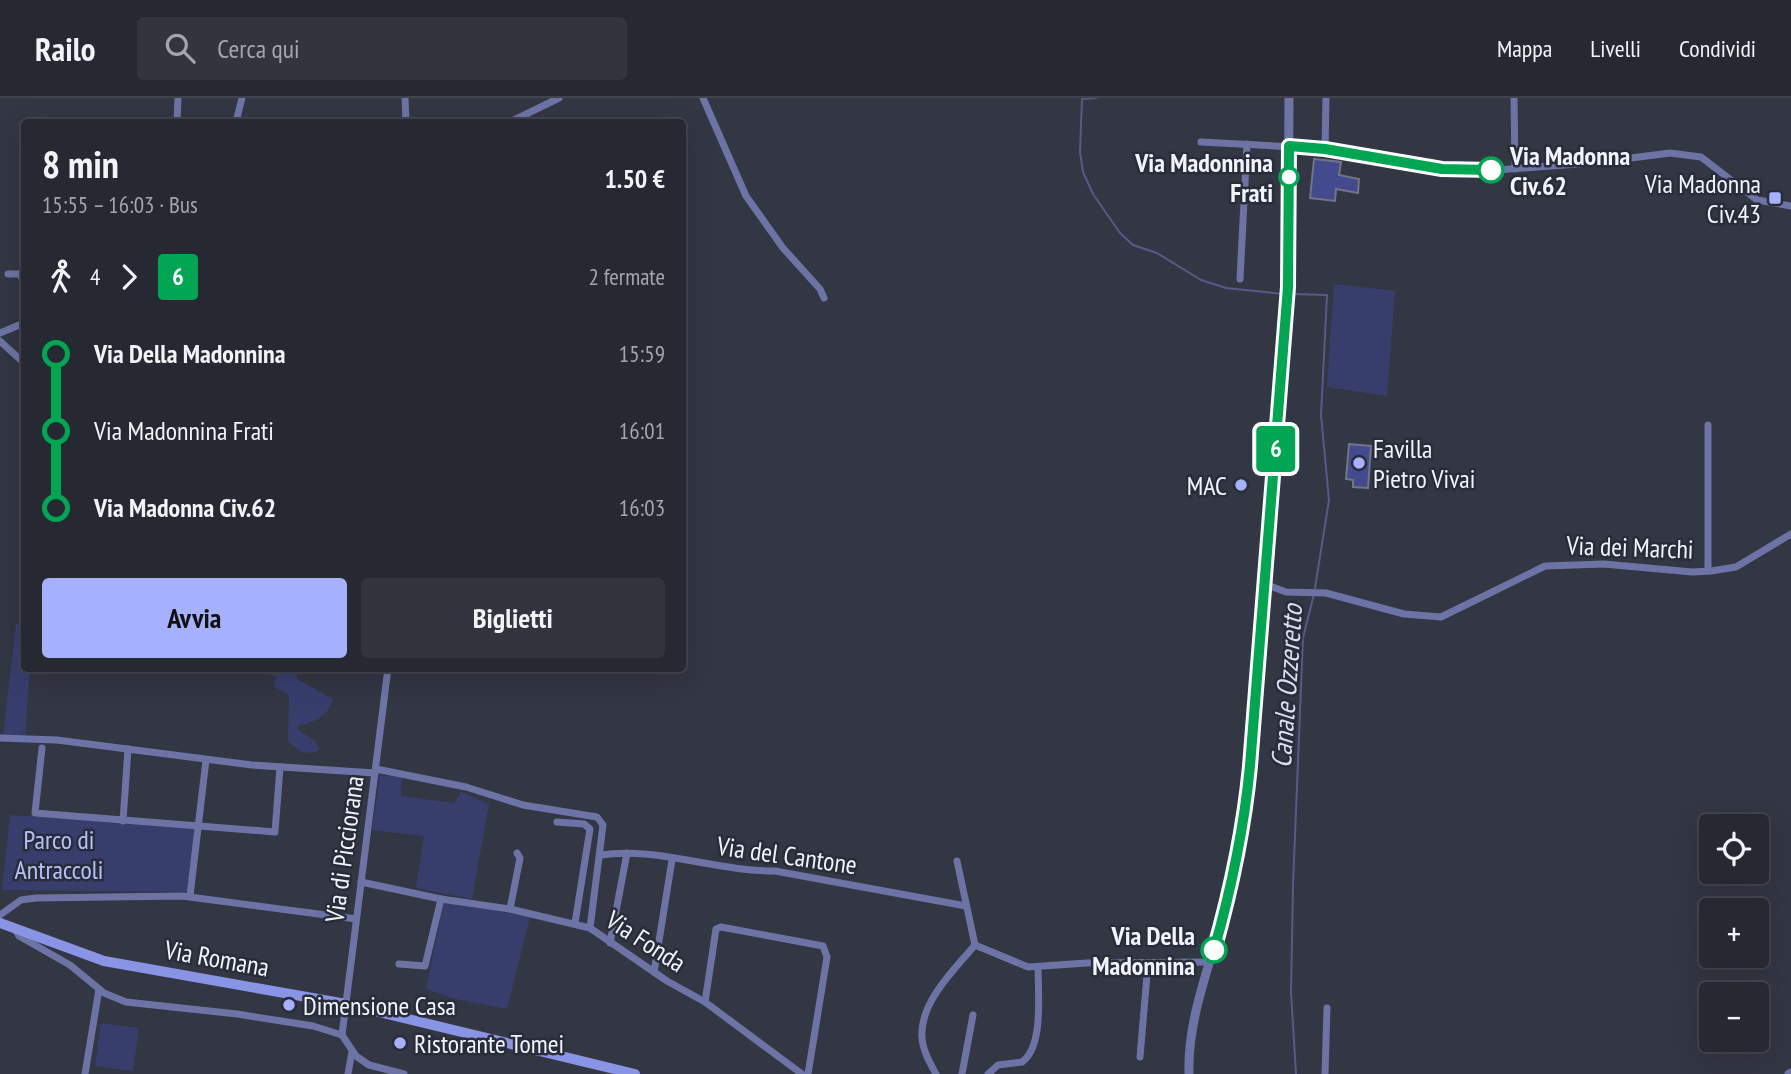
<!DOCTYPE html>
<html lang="it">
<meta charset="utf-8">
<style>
body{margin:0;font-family:"PT Sans Narrow",sans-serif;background:#32343e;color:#f1f3f6;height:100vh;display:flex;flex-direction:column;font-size:26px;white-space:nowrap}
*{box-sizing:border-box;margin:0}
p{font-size:23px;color:#a4a6ac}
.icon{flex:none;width:38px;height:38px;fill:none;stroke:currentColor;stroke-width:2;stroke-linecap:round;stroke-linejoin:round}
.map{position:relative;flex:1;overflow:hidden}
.panel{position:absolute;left:21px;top:21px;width:665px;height:553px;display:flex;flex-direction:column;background:#262832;border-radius:7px;box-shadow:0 7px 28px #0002,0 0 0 2px #42444d}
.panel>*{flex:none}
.badge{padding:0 14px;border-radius:5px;font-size:24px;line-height:46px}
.fabs{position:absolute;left:1699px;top:716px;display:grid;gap:14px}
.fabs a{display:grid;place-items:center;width:70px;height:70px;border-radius:7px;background:#262832;box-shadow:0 7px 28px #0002,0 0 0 2px #42444d;font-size:35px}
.map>.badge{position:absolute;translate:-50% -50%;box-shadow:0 0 0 4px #fff}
.legs{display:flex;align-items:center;gap:10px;height:77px;padding:0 21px;font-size:23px}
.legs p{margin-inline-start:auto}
.headline{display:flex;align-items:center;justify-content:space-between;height:119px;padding:0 21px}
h1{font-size:38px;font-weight:700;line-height:52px}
.cta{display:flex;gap:14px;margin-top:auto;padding:14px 21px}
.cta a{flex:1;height:80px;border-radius:7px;background:#a5b1fc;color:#111;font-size:28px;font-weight:700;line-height:80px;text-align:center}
.cta a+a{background:#32343e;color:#f1f3f6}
ul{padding:0 21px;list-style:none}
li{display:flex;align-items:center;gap:24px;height:77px;font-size:26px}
li i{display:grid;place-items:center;width:10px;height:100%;margin:0 9px;background:currentColor}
li i::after{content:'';width:18px;height:18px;margin:-9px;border:5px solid;border-radius:50%;background:#262832}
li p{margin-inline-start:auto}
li:first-child i{background:linear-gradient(#0000 50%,currentColor 0)}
li:last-child i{background:linear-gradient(currentColor 50%,#0000 0)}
header{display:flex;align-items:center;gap:42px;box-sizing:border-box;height:98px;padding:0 35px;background:#262832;border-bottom:2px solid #42444d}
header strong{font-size:33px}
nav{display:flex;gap:38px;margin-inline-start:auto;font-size:24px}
.search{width:490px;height:63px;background:#32343e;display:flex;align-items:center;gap:18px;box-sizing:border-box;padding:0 24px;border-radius:7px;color:#a4a6ac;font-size:26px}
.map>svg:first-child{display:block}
.green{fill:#383e6c}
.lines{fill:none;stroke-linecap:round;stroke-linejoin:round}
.stream{stroke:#595989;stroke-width:2}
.building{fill:#434a8e;stroke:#717584;stroke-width:2}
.minor{stroke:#6c74a5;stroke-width:7}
.tertiary{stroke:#6c74a5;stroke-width:9}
.secondary{stroke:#8995e4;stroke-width:10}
.line-1-casing{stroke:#fff;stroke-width:16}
.line-1{stroke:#00a651;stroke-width:10}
.stop-1-dot{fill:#fff;stroke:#00a651;stroke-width:3.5}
.poi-dot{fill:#a5b1fc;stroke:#292c39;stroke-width:2.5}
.labels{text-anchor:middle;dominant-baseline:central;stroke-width:5;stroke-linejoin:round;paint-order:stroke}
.stop-label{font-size:26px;font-weight:bold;fill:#f2f4fd;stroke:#292c39;text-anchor:end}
.poi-label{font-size:26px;fill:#f2f4fd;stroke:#292c39;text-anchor:start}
.street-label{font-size:26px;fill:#f2f4fd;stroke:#292c39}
.park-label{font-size:26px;fill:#b6c1fc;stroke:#292c39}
.water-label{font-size:28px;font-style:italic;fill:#dadef3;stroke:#292c39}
</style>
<header>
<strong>Railo</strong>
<div class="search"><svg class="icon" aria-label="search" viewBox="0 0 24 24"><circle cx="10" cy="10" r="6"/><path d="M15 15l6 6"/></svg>Cerca qui</div>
<nav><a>Mappa</a><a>Livelli</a><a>Condividi</a></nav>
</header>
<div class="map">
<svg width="1791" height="976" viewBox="0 0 1791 976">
<rect width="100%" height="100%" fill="#333643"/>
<g class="green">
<polygon points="1334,186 1395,193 1387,298 1327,289"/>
<polygon points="16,526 24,527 24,570 30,571 25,638 3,638"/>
<path d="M267 571H312L296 576 298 582 333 601C328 618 316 624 299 627L297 631 315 643 320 652C305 658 299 654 288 643L289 597 275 589 274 583 278 579 267 576Z"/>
<polygon points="380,677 402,680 401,698 454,705 461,694 489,706 472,801 416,790 424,738 372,732"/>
<polygon points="10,717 195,729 189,794 2,792"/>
<polygon points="444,803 530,819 507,911 456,901 426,891"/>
<polygon points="101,925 139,930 133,973 95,968"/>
</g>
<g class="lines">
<g class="stream">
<polyline points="1096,0 1082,1 1080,54 1083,74 1093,96 1120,135 1133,147 1157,155 1201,182 1226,190 1283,196"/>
<polyline points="1292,196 1327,197 1321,317 1329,402 1315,490"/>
<polyline points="1296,976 1291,894 1293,787 1303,540 1314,496"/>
</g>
</g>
<g class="building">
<polygon points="1314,61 1341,64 1339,77 1359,81 1358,95 1336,91 1335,103 1310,100"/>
<polygon points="1349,346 1371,348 1368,390 1353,389 1353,382 1346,381"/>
</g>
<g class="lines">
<g class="minor">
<polyline points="405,0 406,24"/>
<polyline points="703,0 746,98 783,150 820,191 824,200"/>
<polyline points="1514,0 1515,71"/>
<polyline points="177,24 178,0"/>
<polyline points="236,24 242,0"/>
<polyline points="510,24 559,0"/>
<polyline points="1201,44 1314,50 1442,71 1497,72 1592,65 1670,55 1701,59 1757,102 1791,108"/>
<polyline points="1325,51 1326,0"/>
<polyline points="8,176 20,176 24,185"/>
<polyline points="1240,181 1247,46"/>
<polyline points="0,235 24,225"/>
<polyline points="0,243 24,265"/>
<polyline points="1708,473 1708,327"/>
<polyline points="1265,486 1286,494 1326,495 1404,516 1441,519 1545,468 1604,466 1692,474 1711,473 1736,469 1791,436"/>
<polyline points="0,640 57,642 252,667 375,675"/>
<polyline points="42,650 35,715 275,734 280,669"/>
<polyline points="376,671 466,689 523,707 597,719 603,727 590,830"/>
<polyline points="123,723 128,651"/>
<polyline points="557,724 584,726 590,731 575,825"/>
<path d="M601 757C652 748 720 774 775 773L966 808"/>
<polyline points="957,763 975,847 1028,869 1087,865 1210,864"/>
<polyline points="361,784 441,801 510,811 590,830 667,883 705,904 802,976"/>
<polyline points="190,798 206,662"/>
<polyline points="510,811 520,760 517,755"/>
<polyline points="0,817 21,802 36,800 182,798 356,821"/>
<polyline points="15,831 19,838 70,867 104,895 126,904 237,916 313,928 342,937 356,958 369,967 404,976"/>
<polyline points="610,845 627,755"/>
<polyline points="399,866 425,868 441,801"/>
<polyline points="654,874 672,762"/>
<polyline points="705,904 716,831 721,829 823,848 827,859 808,976"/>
<polyline points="342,937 388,570"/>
<polyline points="1140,959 1148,865"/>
<polyline points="85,976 99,891"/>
<polyline points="348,976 352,953"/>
<path d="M936 976C930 965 923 953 922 940 919 905 954 872 975 847"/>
<polyline points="962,976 973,917"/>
<path d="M988 976 998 967 1022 964C1044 949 1038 894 1038 869"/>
<polyline points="1325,976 1327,910"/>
</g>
<g class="tertiary">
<path d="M1189 976C1187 918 1213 860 1227 804 1234 776 1239 748 1245 720L1288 189 1289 0"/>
<polyline points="1789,976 1791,975"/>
</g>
<polyline class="secondary" points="0,825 104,863 346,906 635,976"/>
</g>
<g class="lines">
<defs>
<path id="line-1" d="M1214 852C1231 792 1244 731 1250 668L1288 189 1289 48 1325 51 1442 71 1491 72"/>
</defs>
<use href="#line-1" class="line-1-casing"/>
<use href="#line-1" class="line-1"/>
</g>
<g class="stop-1-dot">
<circle cx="1491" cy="72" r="12"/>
<circle cx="1289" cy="79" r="9"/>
<circle cx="1214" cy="852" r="12"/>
</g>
<g class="poi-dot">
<rect x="1768" y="93" width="14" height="14" rx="3.5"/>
<circle cx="1359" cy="365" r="7"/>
<circle cx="1241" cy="387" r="7"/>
<circle cx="289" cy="907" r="7"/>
<circle cx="400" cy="945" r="7"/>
</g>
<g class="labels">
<g class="stop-label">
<text x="1510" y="57" text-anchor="start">Via Madonna<tspan x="1510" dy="30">Civ.62</tspan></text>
<text x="1273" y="64">Via Madonnina<tspan x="1273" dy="30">Frati</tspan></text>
<text x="1195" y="837">Via Della<tspan x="1195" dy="30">Madonnina</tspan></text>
</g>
<g class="poi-label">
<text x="1761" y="85" text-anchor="end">Via Madonna<tspan x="1761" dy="30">Civ.43</tspan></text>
<text x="1373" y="350">Favilla<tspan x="1373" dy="30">Pietro Vivai</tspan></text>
<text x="1227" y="387" text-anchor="end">MAC</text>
<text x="303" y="907">Dimensione Casa</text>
<text x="414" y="945">Ristorante Tomei</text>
</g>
<g class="street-label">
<text transform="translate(1630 449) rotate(2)">Via dei Marchi</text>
<text transform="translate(344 751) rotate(-82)">Via di Picciorana</text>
<text transform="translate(787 757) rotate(8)">Via del Cantone</text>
<text transform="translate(646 843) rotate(33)">Via Fonda</text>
<text transform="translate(217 860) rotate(10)">Via Romana</text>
</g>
<g class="park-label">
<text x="59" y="741">Parco di<tspan x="59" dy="30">Antraccoli</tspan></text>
</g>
<g class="water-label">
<text transform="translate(1286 588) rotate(-86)">Canale Ozzeretto</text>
</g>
</g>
</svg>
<div class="fabs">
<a><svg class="icon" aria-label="locate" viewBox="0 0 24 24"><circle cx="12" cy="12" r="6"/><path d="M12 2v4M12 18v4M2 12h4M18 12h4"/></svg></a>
<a>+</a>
<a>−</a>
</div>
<b class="badge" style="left:1276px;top:351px;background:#00a651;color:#fff">6</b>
<section class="panel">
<div class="headline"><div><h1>8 min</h1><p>15:55 – 16:03 · Bus</p></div><b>1.50 €</b></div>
<div class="legs"><svg class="icon" aria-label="walk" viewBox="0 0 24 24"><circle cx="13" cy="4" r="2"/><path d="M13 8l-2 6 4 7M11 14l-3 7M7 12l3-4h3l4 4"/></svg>4<svg class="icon" aria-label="forward" viewBox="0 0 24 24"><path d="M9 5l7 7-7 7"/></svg><b class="badge" style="background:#00a651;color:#fff">6</b><p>2 fermate</p></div>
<ul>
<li><i style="color:#00a651"></i><b>Via Della Madonnina</b><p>15:59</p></li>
<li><i style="color:#00a651"></i><span>Via Madonnina Frati</span><p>16:01</p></li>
<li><i style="color:#00a651"></i><b>Via Madonna Civ.62</b><p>16:03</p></li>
</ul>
<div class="cta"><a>Avvia</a><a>Biglietti</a></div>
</section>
</div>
